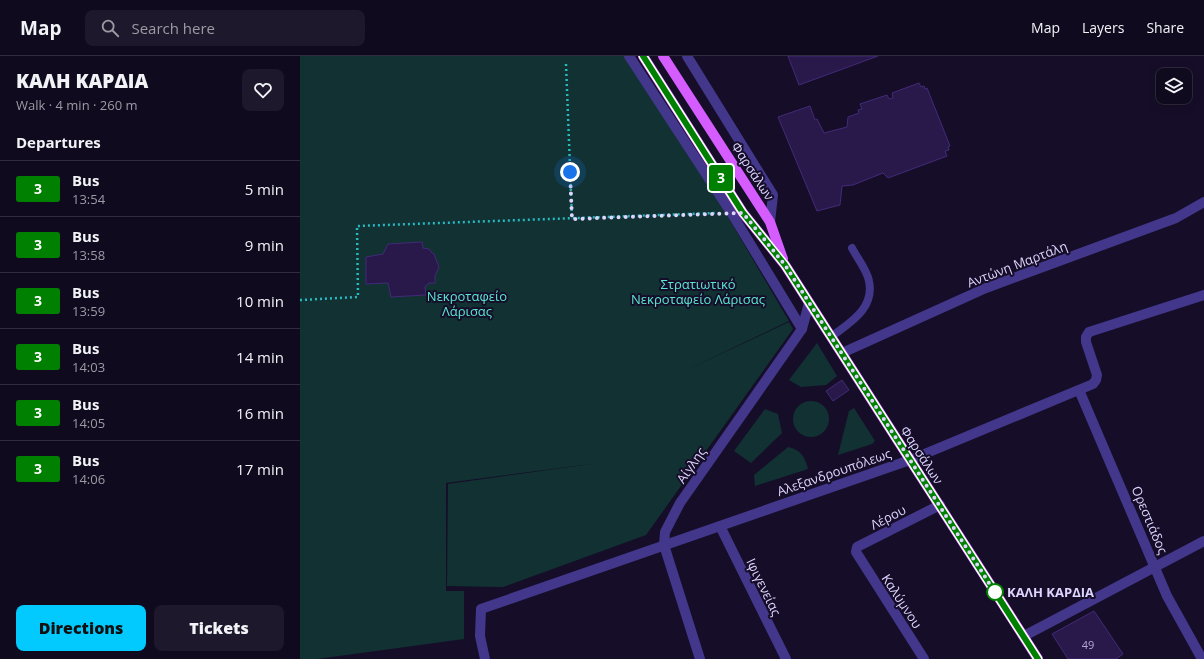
<!DOCTYPE html>
<meta charset="utf-8">
<style>
body{margin:0;font-family:"Open Sans",sans-serif;background:#1e182c;color:#f1f3f6;height:100vh;display:flex;flex-direction:column;font-size:15px;white-space:nowrap}
*{box-sizing:border-box;margin:0}
p{font-size:13px;color:#9c9aa4}
.icon{flex:none;width:22px;height:22px;fill:none;stroke:currentColor;stroke-width:2;stroke-linecap:round;stroke-linejoin:round}
.map{position:relative;flex:1;overflow:hidden}
.drawer{display:flex;flex-direction:column;background:#100a1f;width:300px}
.drawer>*{flex:none}
.badge{padding:0 8px;border-radius:3px;font-size:14px;line-height:26px}
.controls{position:absolute;left:856px;top:12px;display:grid;gap:8px}
.controls a{display:grid;place-items:center;width:36px;height:36px;border-radius:8px;background:#100a1f;box-shadow:0 2px 10px #0003,0 0 0 1px #302b3d;font-size:20px}
.you{position:absolute;width:20px;height:20px;margin:-10px;border:3px solid #fff;border-radius:50%;background:#1a73e8;box-shadow:0 0 0 6px #1a73e833}
.map>.badge{position:absolute;translate:-50% -50%;box-shadow:0 0 0 2px #fff}
h2{padding:0 16px;font-size:15px;line-height:36px}
.round{display:grid;place-items:center;flex:none;width:42px;height:42px;border-radius:8px;background:#1e182c}
.headline{display:flex;align-items:center;justify-content:space-between;height:68px;padding:0 16px}
h1{font-size:19px;font-weight:800;line-height:30px}
.action{display:flex;gap:8px;margin-top:auto;padding:8px 16px}
.action a{flex:1;height:46px;border-radius:8px;background:#02caff;color:#111;font-size:16px;font-weight:800;line-height:46px;text-align:center}
.action a+a{background:#1e182c;color:#f1f3f6}
ul{padding:0;list-style:none}
li{display:flex;align-items:center;gap:12px;height:56px;padding:0 16px;border-top:1px solid #302b3d}
li div{flex:1}
li b{display:block;font-size:15px}
li em{font-style:normal}
li .badge{min-width:44px;font-weight:700;text-align:center}
header{display:flex;align-items:center;gap:24px;box-sizing:border-box;height:56px;padding:0 20px;background:#100a1f;border-bottom:1px solid #302b3d}
header strong{font-size:19px}
nav{display:flex;gap:22px;margin-inline-start:auto;font-size:14px}
.search{width:280px;height:36px;background:#1e182c;display:flex;align-items:center;gap:10px;box-sizing:border-box;padding:0 14px;border-radius:8px;color:#9c9aa4;font-size:15px}
main{display:flex;flex:1;min-height:0}
.map>svg:first-child{display:block}
.green{fill:#113133}
.building{fill:#29194b;stroke:#422a78}
.lines{fill:none;stroke-linecap:round;stroke-linejoin:round}
.path{stroke:#28b9c1;stroke-width:2.5;stroke-dasharray:2 3;stroke-linecap:butt}
.service{stroke:#43378b;stroke-width:8}
.minor{stroke:#43378b;stroke-width:10}
.primary{stroke:#d55dff;stroke-width:10}
.line-casing{stroke:#fff;stroke-width:9}
.line{stroke:#008000;stroke-width:6}
.walk{stroke:#dfd6ff;stroke-width:4;stroke-dasharray:0 7.2}
.stop-dot{fill:#fff;stroke:#008000;stroke-width:2}
.labels{text-anchor:middle;dominant-baseline:central;stroke-width:4;stroke-linejoin:round;paint-order:stroke}
.number-label{font-size:11px;fill:#b2a7d2}
.street-label{font-size:13px;fill:#dfd6ff;stroke:#160e29}
.park-label{font-size:13px;fill:#5ae7d4;stroke:#160e29}
.stop-label{font-size:13px;font-weight:bold;fill:#dfd6ff;stroke:#160e29;text-anchor:start}
</style>
<header>
<strong>Map</strong>
<div class="search"><svg class="icon" aria-label="search" viewBox="0 0 24 24"><circle cx="10" cy="10" r="6"/><path d="M15 15l6 6"/></svg>Search here</div>
<nav><a>Map</a><a>Layers</a><a>Share</a></nav>
</header>
<main>
<section class="drawer">
<div class="headline"><div><h1>ΚΑΛΗ ΚΑΡΔΙΑ</h1><p>Walk · 4 min · 260 m</p></div><a class="round"><svg class="icon" aria-label="heart" viewBox="0 0 24 24"><path d="M12 20l-8-8c-3-5 5-10 8-4 3-6 11-1 8 4z"/></svg></a></div>
<h2>Departures</h2>
<ul>
<li><span class="badge" style="background:#008000;color:#fff">3</span><div><b>Bus</b><p>13:54</p></div><em>5 min</em></li>
<li><span class="badge" style="background:#008000;color:#fff">3</span><div><b>Bus</b><p>13:58</p></div><em>9 min</em></li>
<li><span class="badge" style="background:#008000;color:#fff">3</span><div><b>Bus</b><p>13:59</p></div><em>10 min</em></li>
<li><span class="badge" style="background:#008000;color:#fff">3</span><div><b>Bus</b><p>14:03</p></div><em>14 min</em></li>
<li><span class="badge" style="background:#008000;color:#fff">3</span><div><b>Bus</b><p>14:05</p></div><em>16 min</em></li>
<li><span class="badge" style="background:#008000;color:#fff">3</span><div><b>Bus</b><p>14:06</p></div><em>17 min</em></li>
</ul>
<div class="action"><a>Directions</a><a>Tickets</a></div>
</section>
<div class="map">
<svg width="904" height="603" viewBox="0 0 904 603">
<rect width="100%" height="100%" fill="#160e29"/>
<g class="green">
<polygon points="0,0 325,0 425,156 489,265 378,318 489,266 493,273 346,479 203,531 147,530 148,428 298,407 298,391 298,407 146,427 146,535 164,535 164,583 17,603 0,603"/>
<polygon points="517,287 537,320 526,329 501,331 489,324"/>
<circle cx="511" cy="363" r="18"/>
<polygon points="554,352 575,385 572,388 538,399 549,355"/>
<polygon points="465,353 478,358 482,377 451,407 434,395"/>
<path d="M488 391C501 394 505 401 508 413L455 430 454 419Z"/>
</g>
<g class="building">
<polygon points="488,0 578,0 499,29"/>
<polygon points="619,27 621,31 624,30 625,33 627,32 650,90 648,91 649,94 645,95 647,100 588,122 583,117 553,129 542,130 540,149 517,155 478,61 510,50 515,64 517,63 524,77 547,71 548,61 559,57 558,54 562,53 560,48 587,39 589,43 593,42 592,37"/>
<polygon points="122,186 123,192 129,193 132,197 134,198 139,211 135,220 135,227 129,227 125,231 126,239 91,241 88,227 66,228 66,201 83,198 88,188"/>
<polygon points="542,324 549,334 533,345 526,335"/>
<polygon points="794,555 823,598 816,603 768,603 752,578"/>
</g>
<g class="lines">
<g class="path">
<polyline points="266,8 272,163"/>
<polyline points="0,244 58,241 57,170 415,157"/>
</g>
<path class="service" d="M531 281C549 267 575 253 569 225 567 214 557 202 552 192"/>
<g class="minor">
<polyline points="329,0 432,158 502,273"/>
<polyline points="387,0 473,139 470,166"/>
<polyline points="542,297 686,232 876,162 904,146"/>
<polyline points="779,334 867,540 902,603"/>
<polyline points="420,470 486,603"/>
<polyline points="724,580 904,485"/>
<polyline points="185,603 180,580 181,553 610,404 793,328 796,324 797,319 786,286 786,281 789,276 904,239"/>
<polyline points="400,603 364,489 365,476 380,447 502,273 509,247"/>
<polyline points="624,603 556,496 557,491 640,449"/>
</g>
<g class="primary">
<polyline points="343,0 443,157 485,209 738,603"/>
<polyline points="363,0 470,166 483,203"/>
</g>
</g>
<g class="lines">
<defs>
<polyline id="line" points="343,0 443,157 485,209 738,603"/>
</defs>
<use href="#line" class="line-casing"/>
<use href="#line" class="line"/>
<polyline class="walk" points="270,116 272,163 443,157 485,209 698,541 695,536"/>
</g>
<circle class="stop-dot" cx="695" cy="536" r="8"/>
<g class="labels">
<g class="number-label">
<text x="788" y="588">49</text>
</g>
<g class="street-label">
<text transform="translate(453 115) rotate(57)">Φαρσάλων</text>
<text transform="translate(717 208) rotate(-21)">Αντώνη Μαρτάλη</text>
<text transform="translate(622 399) rotate(57)">Φαρσάλων</text>
<text transform="translate(391 409) rotate(-55)">Αίγλης</text>
<text transform="translate(534 416) rotate(-19)">Αλεξανδρουπόλεως</text>
<text transform="translate(588 461) rotate(-27)">Λέρου</text>
<text transform="translate(850 464) rotate(67)">Ορεστιάδος</text>
<text transform="translate(464 531) rotate(64)">Ιφιγενείας</text>
<text transform="translate(602 545) rotate(57)">Καλύμνου</text>
</g>
<g class="park-label">
<text x="398" y="228">Στρατιωτικό<tspan x="398" dy="15">Νεκροταφείο Λάρισας</tspan></text>
<text x="167" y="240">Νεκροταφείο<tspan x="167" dy="15">Λάρισας</tspan></text>
</g>
<g class="stop-label">
<text x="707" y="536">ΚΑΛΗ ΚΑΡΔΙΑ</text>
</g>
</g>
</svg>
<div class="controls">
<a><svg class="icon" aria-label="layers" viewBox="0 0 24 24"><path d="M12 4l9 5-9 5-9-5zM3 14l9 5 9-5"/></svg></a>
</div>
<div class="you" style="left:270px;top:116px"></div>
<b class="badge" style="left:421px;top:122px;background:#008000;color:#fff">3</b>
</div>
</main>
